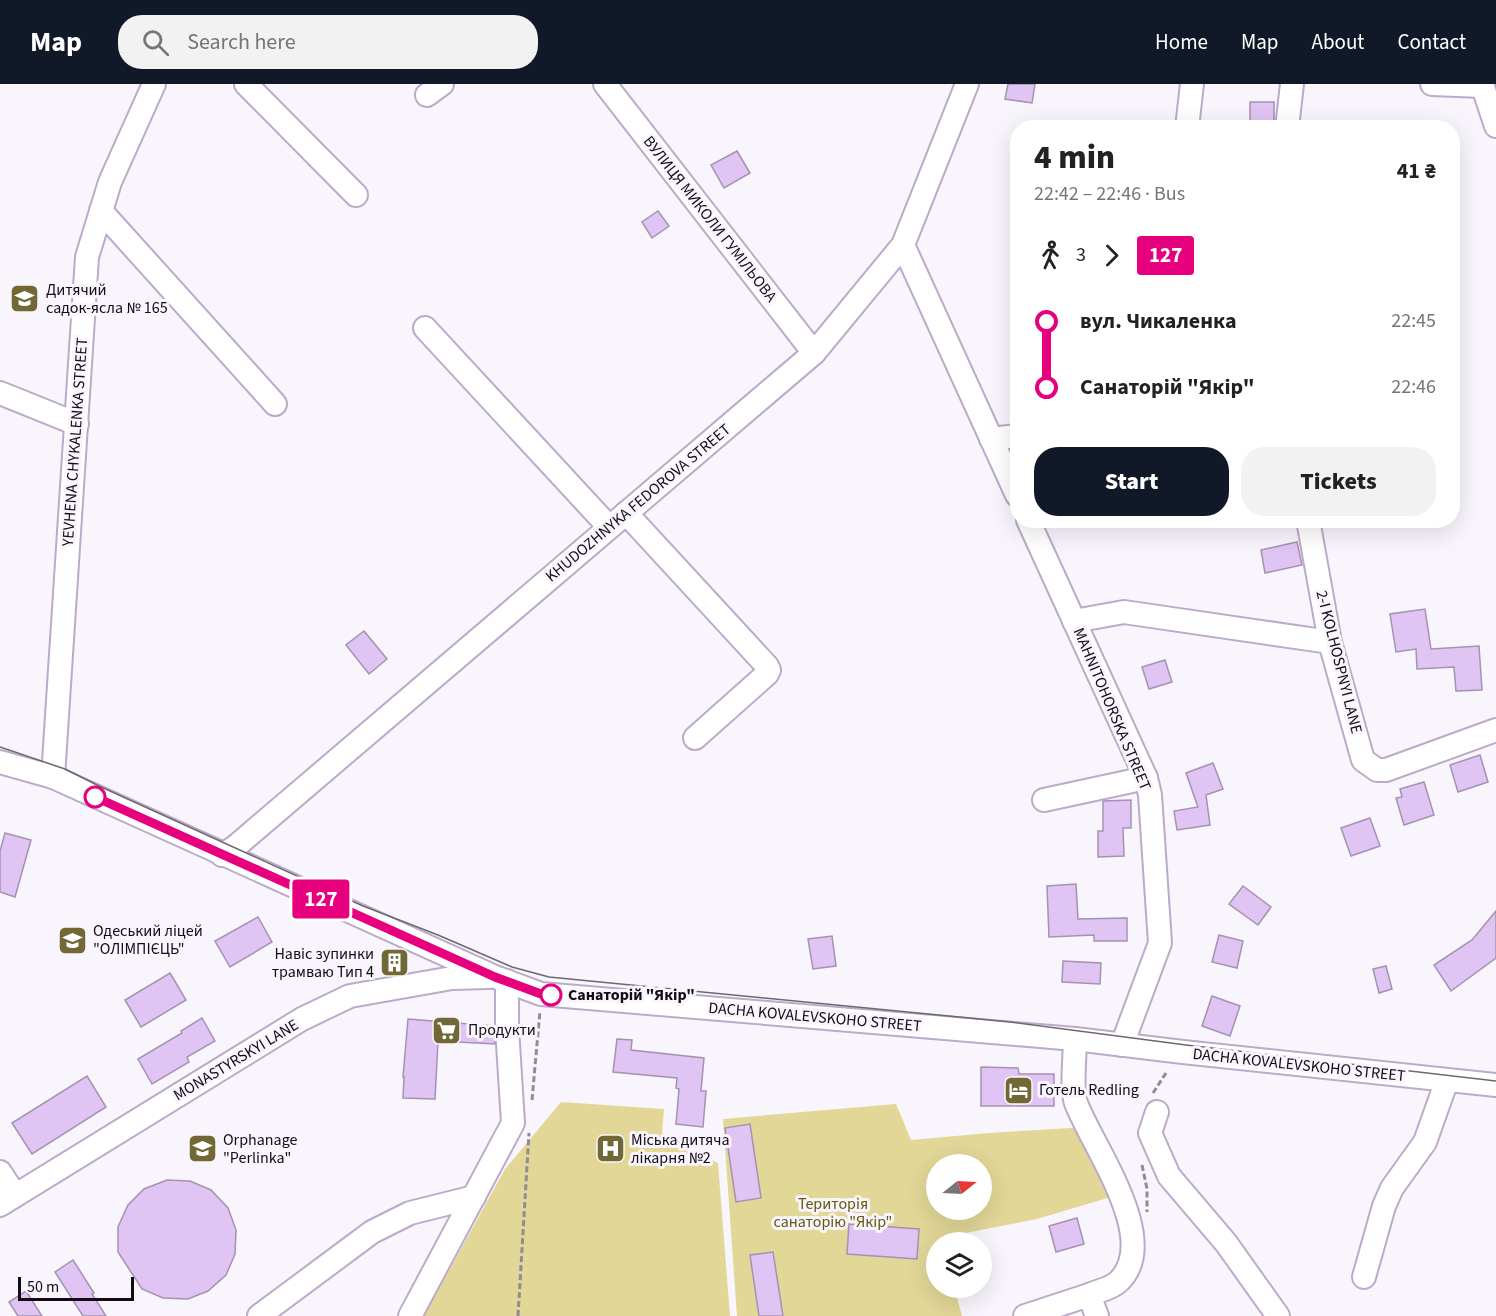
<!DOCTYPE html>
<meta charset="utf-8">
<style>
body{margin:0;font-family:"Source Sans 3",sans-serif;background:#f2f2f2;color:#222;height:100vh;display:flex;flex-direction:column;font-size:22px;white-space:nowrap}
*{box-sizing:border-box;margin:0}
p{font-size:20px;color:#767676}
.icon{flex:none;width:33px;height:33px;fill:none;stroke:currentColor;stroke-width:2;stroke-linecap:round;stroke-linejoin:round}
.map{position:relative;flex:1;overflow:hidden}
.sheet{position:absolute;left:1010px;top:36px;width:450px;height:408px;display:flex;flex-direction:column;background:#fff;border-radius:24px;box-shadow:0 6px 24px #0002}
.sheet>*{flex:none}
.badge{padding:0 12px;border-radius:4px;font-size:21px;line-height:39px}
.needle{width:39px;rotate:72deg}
.tools{position:absolute;left:926px;top:1070px;display:grid;gap:12px}
.tools a{display:grid;place-items:center;width:66px;height:66px;border-radius:50%;background:#fff;box-shadow:0 6px 24px #0002;font-size:30px}
.scale{position:absolute;left:18px;bottom:15px;width:116px;box-sizing:border-box;padding-left:6px;border:3px solid #130c17;border-top:0;font-size:16px;line-height:21px;white-space:nowrap;color:#130c17;-webkit-text-stroke:4px #f9f5fc;paint-order:stroke}
.map>.badge{position:absolute;translate:-50% -50%;box-shadow:0 0 0 3px #fff}
.legs{display:flex;align-items:center;gap:9px;height:66px;padding:0 24px;font-size:20px}
.legs p{margin-inline-start:auto}
.summary{display:flex;align-items:center;justify-content:space-between;height:102px;padding:0 24px}
h1{font-size:33px;font-weight:800;line-height:45px}
.button{display:flex;gap:12px;margin-top:auto;padding:12px 24px}
.button a{flex:1;height:69px;border-radius:24px;background:#111827;color:#fff;font-size:24px;font-weight:800;line-height:69px;text-align:center}
.button a+a{background:#f2f2f2;color:#222}
ul{padding:0 24px;list-style:none}
li{display:flex;align-items:center;gap:21px;height:66px;font-size:22px}
li i{display:grid;place-items:center;width:9px;height:100%;margin:0 8px;background:currentColor}
li i::after{content:'';width:15px;height:15px;margin:-8px;border:4px solid;border-radius:50%;background:#fff}
li p{margin-inline-start:auto}
li:first-child i{background:linear-gradient(#0000 50%,currentColor 0)}
li:last-child i{background:linear-gradient(currentColor 50%,#0000 0)}
header{display:flex;align-items:center;gap:36px;box-sizing:border-box;height:84px;padding:0 30px;background:#111827;color:#fff}
header strong{font-size:28px}
nav{display:flex;gap:33px;margin-inline-start:auto;font-size:21px}
.search{width:420px;height:54px;background:#f2f2f2;display:flex;align-items:center;gap:15px;box-sizing:border-box;padding:0 21px;border-radius:24px;color:#767676;font-size:22px}
.map>svg:first-child{display:block}
.green{fill:#e2d797;fill-rule:evenodd}
.building{fill:#e0c5f4;stroke:#a492b1;stroke-width:1.5}
.lines{fill:none;stroke-linecap:round;stroke-linejoin:round}
.minor-casing{stroke:#bcaaca;stroke-width:26}
.path{stroke:#908b94;stroke-width:3;stroke-dasharray:6 3;stroke-linecap:butt}
.minor{stroke:#fff;stroke-width:22}
.tram{stroke:#6d6771;stroke-width:1.5}
.line-1-casing{stroke:#fff;stroke-width:14}
.line-1{stroke:#e6007e;stroke-width:9}
.stop-1-dot{fill:#fff;stroke:#e6007e;stroke-width:3}
.labels{text-anchor:middle;dominant-baseline:central;stroke-width:6;stroke-linejoin:round;paint-order:stroke}
.street-label{font-size:16px;fill:#130c17;stroke:#f9f5fc}
.poi-label{font-size:16px;fill:#130c17;stroke:#f9f5fc;text-anchor:start}
.stop-label{font-size:16px;font-weight:bold;fill:#130c17;stroke:#f9f5fc;text-anchor:start}
.park-label{font-size:16px;fill:#64580d;stroke:#f9f5fc}
</style>
<header>
<strong>Map</strong>
<div class="search"><svg class="icon" aria-label="search" viewBox="0 0 24 24"><circle cx="10" cy="10" r="6"/><path d="M15 15l6 6"/></svg>Search here</div>
<nav><a>Home</a><a>Map</a><a>About</a><a>Contact</a></nav>
</header>
<div class="map">
<svg width="1496" height="1232" viewBox="0 0 1496 1232">
<rect width="100%" height="100%" fill="#f9f5fc"/>
<g class="green">
<polygon points="561,1018 664,1025 662,1049 696,1069 718,1079 730,1232 424,1232 505,1085"/>
<path d="M896 1020 911 1056 989 1049 1088 1043 1111 1113 1037 1135 940 1154V1158H936V1203H954L962 1232H737L723 1035ZM936 1080H981V1125H936Z"/>
</g>
<g class="building">
<polygon points="1008,0 1035,0 1032,19 1005,15"/>
<rect x="1250" y="18" width="24" height="26"/>
<polygon points="737,67 750,89 724,104 711,81"/>
<polygon points="658,127 669,142 652,154 642,138"/>
<polygon points="1297,458 1302,481 1265,489 1261,466"/>
<polygon points="1425,525 1431,565 1479,562 1482,606 1456,607 1454,583 1417,585 1416,565 1396,568 1390,530"/>
<polygon points="364,547 387,575 369,590 346,561"/>
<polygon points="1165,576 1172,598 1149,605 1142,583"/>
<polygon points="1480,671 1488,698 1458,708 1450,681"/>
<polygon points="1213,679 1223,705 1206,711 1210,741 1177,746 1174,727 1198,723 1186,689"/>
<polygon points="1424,698 1434,731 1404,741 1396,714 1402,713 1400,705"/>
<polygon points="1131,716 1131,744 1123,744 1124,772 1098,773 1098,747 1103,747 1103,717"/>
<polygon points="1370,734 1380,762 1351,772 1341,744"/>
<polygon points="5,749 31,756 15,813 0,808 0,767"/>
<polygon points="1076,800 1078,835 1127,834 1127,857 1094,857 1094,851 1049,853 1047,802"/>
<polygon points="1243,802 1271,823 1258,841 1229,820"/>
<polygon points="1496,827 1496,874 1451,907 1434,881 1472,856"/>
<polygon points="258,833 272,858 230,883 215,857"/>
<polygon points="1219,851 1243,857 1237,884 1212,878"/>
<polygon points="832,852 836,882 813,885 808,855"/>
<polygon points="388,869 406,877 401,889 383,881"/>
<polygon points="1063,877 1101,879 1100,900 1062,898"/>
<polygon points="1386,882 1392,905 1379,909 1373,885"/>
<polygon points="170,889 186,916 141,943 125,916"/>
<polygon points="1212,912 1240,922 1230,952 1202,942"/>
<polygon points="202,934 215,957 187,973 189,978 152,1000 138,975 182,949 181,947"/>
<polygon points="408,935 494,942 495,960 438,957 435,1015 403,1014 404,993 403,993"/>
<polygon points="617,955 632,956 631,966 704,974 701,1007 706,1007 703,1043 676,1040 679,1005 676,1004 677,994 613,988"/>
<polygon points="981,983 1018,984 1019,990 1054,990 1054,1022 981,1022"/>
<polygon points="87,992 106,1023 32,1070 12,1039"/>
<polygon points="750,1040 761,1114 736,1118 725,1044"/>
<polygon points="167,1096 190,1097 211,1106 228,1124 236,1146 235,1170 226,1191 208,1207 188,1215 163,1214 142,1205 118,1168 118,1143 128,1121 144,1105"/>
<polygon points="1077,1134 1084,1160 1056,1168 1049,1142"/>
<polygon points="849,1140 919,1145 917,1175 847,1170"/>
<polygon points="773,1168 783,1232 759,1232 750,1171"/>
<polygon points="73,1176 94,1209 92,1210 106,1232 83,1232 55,1188"/>
<polygon points="26,1207 42,1232 18,1232 9,1218"/>
</g>
<g class="lines">
<defs>
<g id="minor">
<polyline points="246,0 356,111"/>
<polyline points="605,0 814,269"/>
<polyline points="1432,0 1483,2"/>
<polyline points="1482,0 1496,42"/>
<polyline points="427,11 442,0"/>
<polyline points="1187,44 1192,0"/>
<polyline points="1287,44 1292,0"/>
<polyline points="101,127 275,320"/>
<polyline points="903,161 1017,411"/>
<polyline points="425,244 609,443"/>
<polyline points="0,309 77,340"/>
<polyline points="991,355 1017,352"/>
<polyline points="626,429 767,582 769,586 767,590 695,654"/>
<polyline points="1028,436 1146,694 1150,711 1160,859 1122,961"/>
<polyline points="1308,436 1330,558 1363,676 1377,686 1386,686 1496,646"/>
<polyline points="1074,537 1124,528 1330,558"/>
<polyline points="0,678 53,693 495,893 541,910 1075,955 1183,968 1496,1001"/>
<polyline points="53,693 87,173 110,98 154,0"/>
<polyline points="1044,716 1146,694"/>
<polyline points="222,771 235,763 814,269 903,161 967,0"/>
<path d="M1075 955C1075 970 1071 1007 1076 1019 1092 1062 1163 1157 1118 1198 1110 1205 1098 1207 1089 1211L1097 1232"/>
<polyline points="1157,1028 1150,1049 1169,1092 1226,1159 1278,1232"/>
<polyline points="0,1088 15,1111"/>
<polyline points="0,1121 302,935 350,912 452,894 488,893"/>
<polyline points="1364,1193 1384,1122 1392,1104 1425,1058 1447,996"/>
<polyline points="259,1232 372,1148 410,1129 474,1113"/>
<polyline points="410,1232 513,1039 507,944 507,897"/>
<polyline points="1025,1232 1089,1211"/>
</g>
</defs>
<use href="#minor" class="minor-casing"/>
<g class="path">
<polyline points="1153,1009 1166,989"/>
<polyline points="532,1016 540,927"/>
<polyline points="1142,1081 1147,1105 1147,1128"/>
<polyline points="518,1232 529,1049"/>
</g>
<use href="#minor" class="minor"/>
<polyline class="tram" points="0,663 65,685 99,702 363,822 438,851 512,883 549,893 1010,938 1186,961 1496,997"/>
</g>
<g class="lines">
<defs>
<polyline id="line-1" points="95,713 495,893 541,910 551,911"/>
</defs>
<use href="#line-1" class="line-1-casing"/>
<use href="#line-1" class="line-1"/>
</g>
<defs>
<symbol id="school-square" viewBox="-11 -11 22 22"><rect x="-9" y="-9" width="18" height="18" rx="4" fill="#716835" stroke="#f9f5fc"/><path d="M0-5L7-2L0 1L-7-2ZM-4 1L0 2.5L4 1V4Q0 6-4 4Z" fill="#fff"/></symbol>
<symbol id="building-square" viewBox="-11 -11 22 22"><rect x="-9" y="-9" width="18" height="18" rx="4" fill="#716835" stroke="#f9f5fc"/><path d="M-4-6H4V6H1V3H-1V6H-4ZM-2.5-4.3h1.7v1.8h-1.7ZM.8-4.3h1.7v1.8H.8ZM-2.5-1h1.7V.8h-1.7ZM.8-1h1.7V.8H.8Z" fill="#fff"/></symbol>
<symbol id="supermarket-square" viewBox="-11 -11 22 22"><rect x="-9" y="-9" width="18" height="18" rx="4" fill="#716835" stroke="#f9f5fc"/><path d="M-6-5.5h2.5l.6 2H6L4.5 2H-2.5L-4.4-4H-6ZM-1.5 3.2a1.3 1.3 0 1 0 .1 0ZM3 3.2a1.3 1.3 0 1 0 .1 0Z" fill="#fff"/></symbol>
<symbol id="hotel-square" viewBox="-11 -11 22 22"><rect x="-9" y="-9" width="18" height="18" rx="4" fill="#716835" stroke="#f9f5fc"/><path d="M-6-4.5h1.5V1H6V5H4.5V3h-9V5H-6ZM-4 0a1.8 1.8 0 1 1 3.6 0ZM.5 0V-2.5h3Q6-2.5 6 0Z" fill="#fff"/></symbol>
<symbol id="hospital-square" viewBox="-11 -11 22 22"><rect x="-9" y="-9" width="18" height="18" rx="4" fill="#716835" stroke="#f9f5fc"/><path d="M-5-5h3v3.5h4V-5h3V5h-3V1.5h-4V5h-3Z" fill="#fff"/></symbol>
</defs>
<g fill-rule="evenodd">
<use href="#school-square" x="8" y="198" width="33" height="33"/>
<use href="#school-square" x="56" y="840" width="33" height="33"/>
<use href="#building-square" x="378" y="862" width="33" height="33"/>
<use href="#supermarket-square" x="430" y="930" width="33" height="33"/>
<use href="#hotel-square" x="1002" y="990" width="33" height="33"/>
<use href="#school-square" x="186" y="1048" width="33" height="33"/>
<use href="#hospital-square" x="594" y="1048" width="33" height="33"/>
</g>
<g class="stop-1-dot">
<circle cx="95" cy="713" r="10"/>
<circle cx="551" cy="911" r="10"/>
</g>
<g class="labels">
<g class="street-label">
<text transform="translate(710 135) rotate(52)">ВУЛИЦЯ МИКОЛИ ГУМІЛЬОВА</text>
<text transform="translate(75 358) rotate(-86)">YEVHENA CHYKALENKA STREET</text>
<text transform="translate(638 419) rotate(-40)">KHUDOZHNYKA FEDOROVA STREET</text>
<text transform="translate(1339 578) rotate(76)">2-I KOLHOSPNYI LANE</text>
<text transform="translate(1112 625) rotate(67)">MAHNITOHORSKA STREET</text>
<text transform="translate(815 933) rotate(5)">DACHA KOVALEVSKOHO STREET</text>
<text transform="translate(236 976) rotate(-31)">MONASTYRSKYI LANE</text>
<text transform="translate(1299 981) rotate(6)">DACHA KOVALEVSKOHO STREET</text>
</g>
<g class="poi-label">
<text x="46" y="206">Дитячий<tspan x="46" dy="18">садок-ясла № 165</tspan></text>
<text x="93" y="847">Одеський ліцей<tspan x="93" dy="18">"ОЛІМПІЄЦЬ"</tspan></text>
<text x="374" y="870" text-anchor="end">Навіс зупинки<tspan x="374" dy="18">трамваю Тип 4</tspan></text>
<text x="468" y="946">Продукти</text>
<text x="1039" y="1006">Готель Redling</text>
<text x="223" y="1056">Orphanage<tspan x="223" dy="18">"Perlinka"</tspan></text>
<text x="631" y="1056">Міська дитяча<tspan x="631" dy="18">лікарня №2</tspan></text>
</g>
<g class="stop-label">
<text x="568" y="911">Санаторій "Якір"</text>
</g>
<g class="park-label">
<text x="833" y="1120">Територія<tspan x="833" dy="18">санаторію "Якір"</tspan></text>
</g>
</g>
</svg>
<div class="tools">
<a><svg class="needle" viewBox="-14 -14 28 28"><path d="M0-13l5 13h-10z" fill="#e53935"/><path d="M0 13l5-13h-10z" fill="#767676"/></svg></a>
<a><svg class="icon" aria-label="layers" viewBox="0 0 24 24"><path d="M12 4l9 5-9 5-9-5zM3 14l9 5 9-5"/></svg></a>
</div>
<div class="scale">50 m</div>
<b class="badge" style="left:321px;top:815px;background:#e6007e;color:#fff">127</b>
<section class="sheet">
<div class="summary"><div><h1>4 min</h1><p>22:42 – 22:46 · Bus</p></div><b>41 ₴</b></div>
<div class="legs"><svg class="icon" aria-label="walk" viewBox="0 0 24 24"><circle cx="13" cy="4" r="2"/><path d="M13 8l-2 6 4 7M11 14l-3 7M7 12l3-4h3l4 4"/></svg>3<svg class="icon" aria-label="forward" viewBox="0 0 24 24"><path d="M9 5l7 7-7 7"/></svg><b class="badge" style="background:#e6007e;color:#fff">127</b></div>
<ul>
<li><i style="color:#e6007e"></i><b>вул. Чикаленка</b><p>22:45</p></li>
<li><i style="color:#e6007e"></i><b>Санаторій &quot;Якір&quot;</b><p>22:46</p></li>
</ul>
<div class="button"><a>Start</a><a>Tickets</a></div>
</section>
</div>
